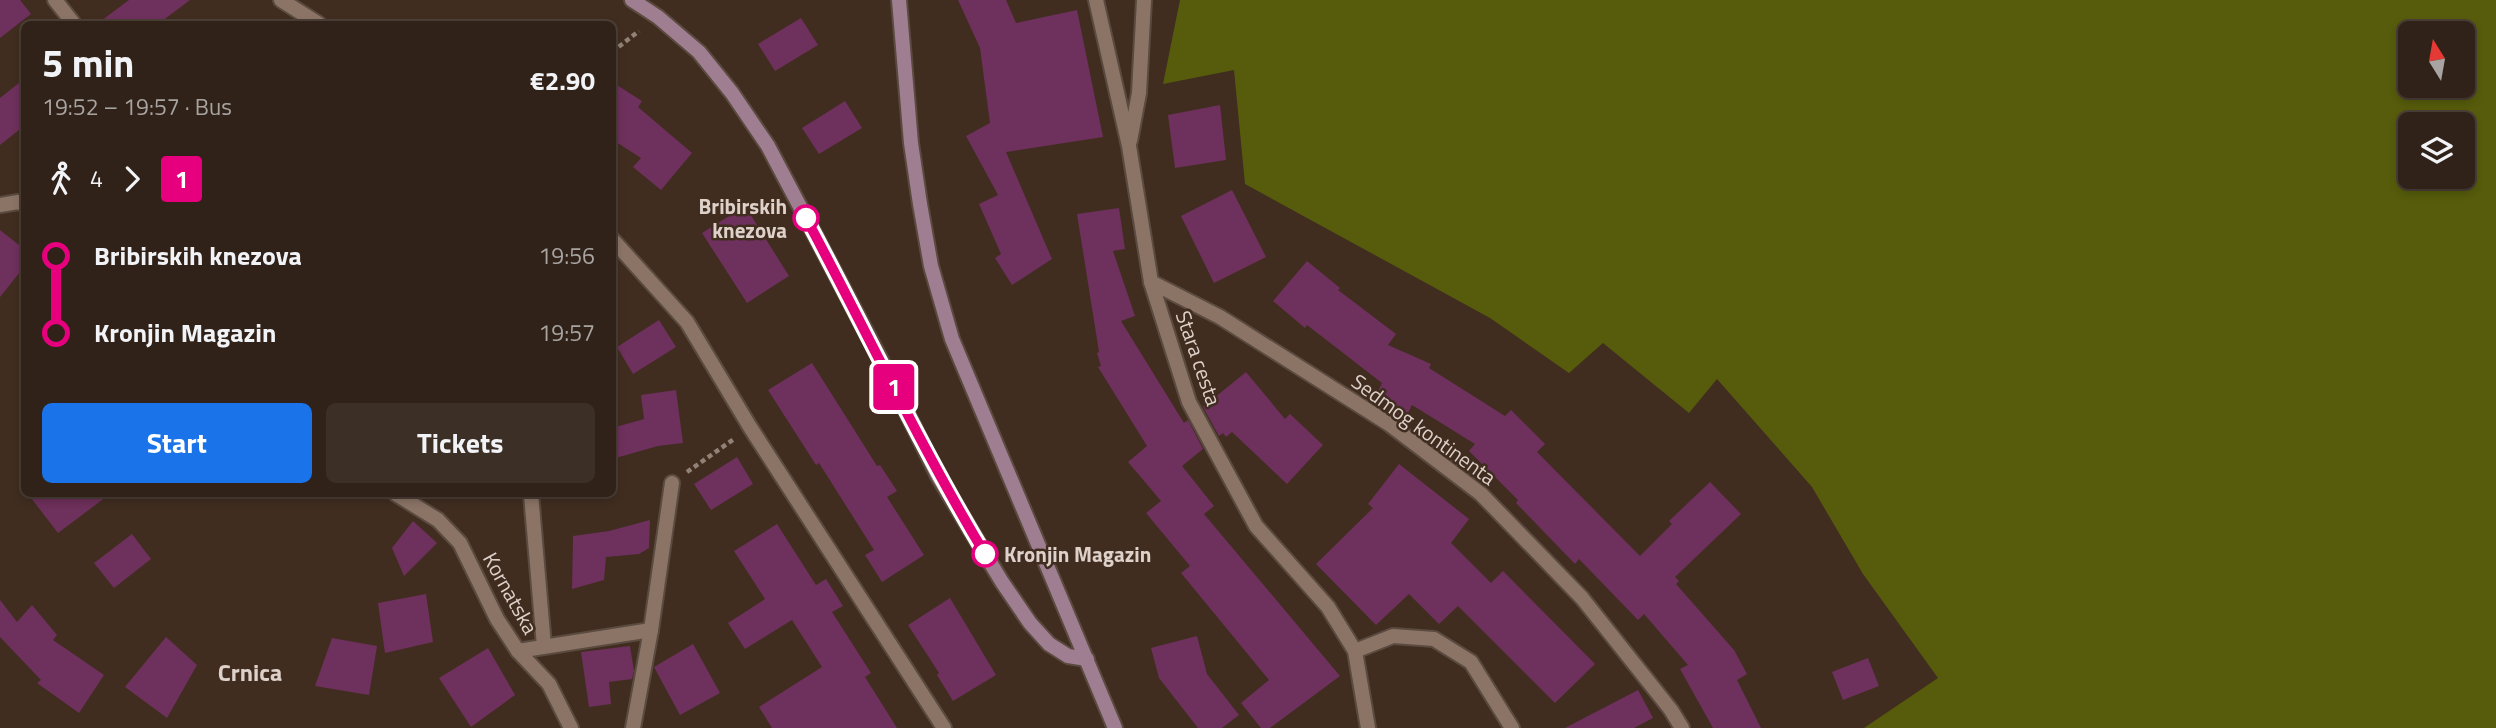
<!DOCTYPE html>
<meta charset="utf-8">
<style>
body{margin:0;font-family:"Titillium Web",sans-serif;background:#3c2f25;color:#f1f3f6;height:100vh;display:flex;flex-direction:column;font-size:26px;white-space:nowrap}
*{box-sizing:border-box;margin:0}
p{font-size:23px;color:#a8a4a2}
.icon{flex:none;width:38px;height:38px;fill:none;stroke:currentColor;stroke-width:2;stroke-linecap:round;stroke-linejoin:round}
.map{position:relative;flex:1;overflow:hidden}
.panel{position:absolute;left:21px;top:21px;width:595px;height:476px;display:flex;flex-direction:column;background:#302218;border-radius:10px;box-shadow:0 4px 10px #0003,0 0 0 2px #4b3f37}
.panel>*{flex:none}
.badge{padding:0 14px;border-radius:5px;font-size:24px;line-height:46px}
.needle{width:46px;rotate:349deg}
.buttons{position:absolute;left:2398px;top:21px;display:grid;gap:14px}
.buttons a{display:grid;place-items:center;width:77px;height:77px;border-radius:10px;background:#302218;box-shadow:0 4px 10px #0003,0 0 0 2px #4b3f37;font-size:35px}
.map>.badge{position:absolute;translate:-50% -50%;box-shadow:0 0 0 4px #fff}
.legs{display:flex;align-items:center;gap:10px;height:77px;padding:0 21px;font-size:23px}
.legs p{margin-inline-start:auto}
.headline{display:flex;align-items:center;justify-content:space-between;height:119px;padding:0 21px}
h1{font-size:38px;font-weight:700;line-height:52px}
.button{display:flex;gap:14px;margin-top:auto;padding:14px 21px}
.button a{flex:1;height:80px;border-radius:10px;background:#1a73e8;color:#fff;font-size:28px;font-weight:700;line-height:80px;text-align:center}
.button a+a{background:#3c2f25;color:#f1f3f6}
ul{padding:0 21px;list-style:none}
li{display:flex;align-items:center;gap:24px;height:77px;font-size:26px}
li i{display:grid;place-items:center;width:10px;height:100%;margin:0 9px;background:currentColor}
li i::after{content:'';width:18px;height:18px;margin:-9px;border:5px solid;border-radius:50%;background:#302218}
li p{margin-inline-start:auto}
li:first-child i{background:linear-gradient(#0000 50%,currentColor 0)}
li:last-child i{background:linear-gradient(currentColor 50%,#0000 0)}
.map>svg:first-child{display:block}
.green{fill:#565c0b;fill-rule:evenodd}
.building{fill:#6e305c}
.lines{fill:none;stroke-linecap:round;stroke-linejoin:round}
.lane-casing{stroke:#5a4a3f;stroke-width:18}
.street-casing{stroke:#5a4a3f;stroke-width:18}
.secondary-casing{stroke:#5a4a3f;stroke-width:18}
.path{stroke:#918177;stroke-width:4.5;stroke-dasharray:5 3.5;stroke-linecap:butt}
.lane{stroke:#8b7466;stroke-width:14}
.street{stroke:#8b7466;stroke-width:14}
.secondary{stroke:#9e7e90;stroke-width:14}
.line-1-casing{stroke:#fff;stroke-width:16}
.line-1{stroke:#e6007e;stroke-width:10}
.stop-1-dot{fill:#fff;stroke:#e6007e;stroke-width:3.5}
.labels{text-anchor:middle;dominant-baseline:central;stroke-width:5;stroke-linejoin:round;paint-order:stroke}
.stop-label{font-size:21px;font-weight:bold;fill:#ded1ca;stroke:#402d20;text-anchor:end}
.street-label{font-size:21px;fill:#ded1ca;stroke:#402d20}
.quarter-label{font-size:24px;font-weight:bold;fill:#ded1ca;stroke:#402d20}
</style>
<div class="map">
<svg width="2496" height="728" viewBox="0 0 2496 728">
<rect width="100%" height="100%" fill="#402d20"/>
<path class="green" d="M1180 0H2496V728H1864L1938 678 1863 574 1812 487 1717 379 1689 413 1603 343 1569 373 1490 318 1245 184 1234 70 1163 84ZM2410 33H2462V86H2410ZM2410 124H2462V177H2410Z"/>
<g class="building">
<polygon points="0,0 20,0 31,14 0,38"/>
<polygon points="129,0 190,0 158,24 97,24"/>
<polygon points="958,0 1006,0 1016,23 1077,10 1103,137 1006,152 1052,259 1012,285 995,258 1001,254 979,204 998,195 966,136 990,123 980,48"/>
<polygon points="801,18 818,45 775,71 758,44"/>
<polygon points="24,79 24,126 0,145 0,98"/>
<polygon points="612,82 642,101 638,107 692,153 661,190 633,167 641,158 616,142 612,147"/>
<polygon points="845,101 862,128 819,154 802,128"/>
<polygon points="1220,105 1226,160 1175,168 1168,115"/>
<polygon points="1232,190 1266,257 1214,283 1181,216"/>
<polygon points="745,206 789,276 747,303 702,233"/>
<polygon points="1119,208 1125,249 1113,251 1135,316 1121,321 1184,423 1188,420 1203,449 1182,466 1214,506 1204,514 1340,676 1270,728 1261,728 1241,703 1269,680 1181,573 1190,566 1146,513 1161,501 1128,462 1147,446 1098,367 1101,366 1097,353 1099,352 1077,214"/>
<polygon points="0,230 24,249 24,267 0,297"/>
<polygon points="1307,261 1340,288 1338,290 1396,334 1388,345 1431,364 1429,368 1505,416 1511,410 1545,444 1537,452 1640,556 1672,524 1669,521 1710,482 1741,514 1675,577 1679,581 1676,584 1734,650 1747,674 1737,680 1761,728 1713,728 1680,669 1688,665 1644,614 1638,620 1579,559 1575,564 1516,503 1518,500 1469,451 1475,444 1412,405 1405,419 1373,402 1382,383 1307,325 1305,328 1273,301"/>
<polygon points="659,320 676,347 633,374 617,347"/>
<polygon points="812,363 877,466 880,465 897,491 887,497 924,555 882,582 865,555 874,550 819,463 816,465 768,390"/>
<polygon points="1246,372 1285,419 1290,414 1323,445 1287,484 1232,432 1226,437 1223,433 1219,436 1203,407"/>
<polygon points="676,390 683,443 658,446 612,459 612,428 644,419 641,395"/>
<polygon points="737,457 753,484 711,510 694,484"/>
<polygon points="1399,464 1469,519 1451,543 1491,583 1503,571 1595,664 1555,703 1458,606 1439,624 1409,594 1376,625 1316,564 1373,508 1368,504"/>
<polygon points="28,494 110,494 58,533"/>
<polygon points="650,520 649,548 639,554 606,557 604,580 572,589 573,536 609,531"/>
<polygon points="413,521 437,543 404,576 392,548"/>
<polygon points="777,524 816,585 826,579 843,606 832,612 871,673 865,677 897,728 772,728 759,707 822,667 792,620 745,649 728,623 765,599 734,551"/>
<polygon points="132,534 151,559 114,588 94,563"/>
<polygon points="426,594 433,642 385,653 378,603"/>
<polygon points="950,598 996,675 953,701 937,675 939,673 908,625"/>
<polygon points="0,600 17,622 32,605 57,635 53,640 104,675 79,713 37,683 41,680 0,637"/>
<polygon points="1197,636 1207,674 1239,715 1222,728 1198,728 1159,678 1151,648"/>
<polygon points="166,637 197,665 167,718 125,687"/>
<polygon points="332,638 377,646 369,695 315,686"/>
<polygon points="693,644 720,693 680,715 654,667"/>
<polygon points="630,646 634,671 632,679 609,682 611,704 589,707 581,652"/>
<polygon points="488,648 515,695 471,727 439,678"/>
<polygon points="1868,658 1879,686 1843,700 1832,672"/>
<polygon points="1638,690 1653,718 1634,728 1565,728"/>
</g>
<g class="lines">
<defs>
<polyline id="lane" points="531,494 544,646"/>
<g id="street">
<polyline points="55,0 74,24"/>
<polyline points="281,0 319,24"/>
<polyline points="1096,0 1129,146 1151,282 1189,402 1256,526 1328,607 1355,651 1368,728"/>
<polyline points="1130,141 1139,93 1144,0"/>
<polyline points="0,205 18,202 24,204"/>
<polyline points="612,239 687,322 750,427 944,728"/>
<polyline points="1151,282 1220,317 1389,424 1481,494 1582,598 1671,710 1682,728"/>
<polyline points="396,494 438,520 460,543 497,619 518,651 549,684 571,728"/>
<polyline points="518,651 651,630"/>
<polyline points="1355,651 1393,636 1434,639 1471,662 1512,728"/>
<polyline points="633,728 651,630 672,483"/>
</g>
<g id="secondary">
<polyline points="632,0 658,17 699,52 732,93 768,146 883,364 938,476 1002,582 1030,623 1049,644 1068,656 1087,659"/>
<polyline points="899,0 911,143 920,204 931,266 952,339 1115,728"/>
</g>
</defs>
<use href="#lane" class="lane-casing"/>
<use href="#street" class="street-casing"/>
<use href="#secondary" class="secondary-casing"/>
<g class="path">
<polyline points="612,52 639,31"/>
<polyline points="687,472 734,439"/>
</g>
<use href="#lane" class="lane"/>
<use href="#street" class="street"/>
<use href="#secondary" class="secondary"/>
</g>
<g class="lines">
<defs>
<path id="line-1" d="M806 218C866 330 920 446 985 554"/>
</defs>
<use href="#line-1" class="line-1-casing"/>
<use href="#line-1" class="line-1"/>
</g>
<g class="stop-1-dot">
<circle cx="806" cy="218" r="12"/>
<circle cx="985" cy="554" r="12"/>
</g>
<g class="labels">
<g class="stop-label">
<text x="787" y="206">Bribirskih<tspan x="787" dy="24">knezova</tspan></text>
<text x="1004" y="554" text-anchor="start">Kronjin Magazin</text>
</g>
<g class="street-label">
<text transform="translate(1199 358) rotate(71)">Stara cesta</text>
<text transform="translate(1424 429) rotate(36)">Sedmog kontinenta</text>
<text transform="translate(511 593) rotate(61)">Kornatska</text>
</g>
<g class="quarter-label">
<text x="250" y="672">Crnica</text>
</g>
</g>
</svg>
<div class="buttons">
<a><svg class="needle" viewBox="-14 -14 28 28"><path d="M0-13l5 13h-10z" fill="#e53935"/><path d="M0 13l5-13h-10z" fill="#a8a4a2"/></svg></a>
<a><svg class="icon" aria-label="layers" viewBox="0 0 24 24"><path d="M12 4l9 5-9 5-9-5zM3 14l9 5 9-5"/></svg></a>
</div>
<b class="badge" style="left:894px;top:387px;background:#e6007e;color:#fff">1</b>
<section class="panel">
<div class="headline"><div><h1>5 min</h1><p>19:52 – 19:57 · Bus</p></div><b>€2.90</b></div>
<div class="legs"><svg class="icon" aria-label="walk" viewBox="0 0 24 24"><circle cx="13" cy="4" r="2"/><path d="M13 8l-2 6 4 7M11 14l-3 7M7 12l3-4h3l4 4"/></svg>4<svg class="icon" aria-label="forward" viewBox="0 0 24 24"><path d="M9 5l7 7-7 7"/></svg><b class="badge" style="background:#e6007e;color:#fff">1</b></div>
<ul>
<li><i style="color:#e6007e"></i><b>Bribirskih knezova</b><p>19:56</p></li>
<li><i style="color:#e6007e"></i><b>Kronjin Magazin</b><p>19:57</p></li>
</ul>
<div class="button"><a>Start</a><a>Tickets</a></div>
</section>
</div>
